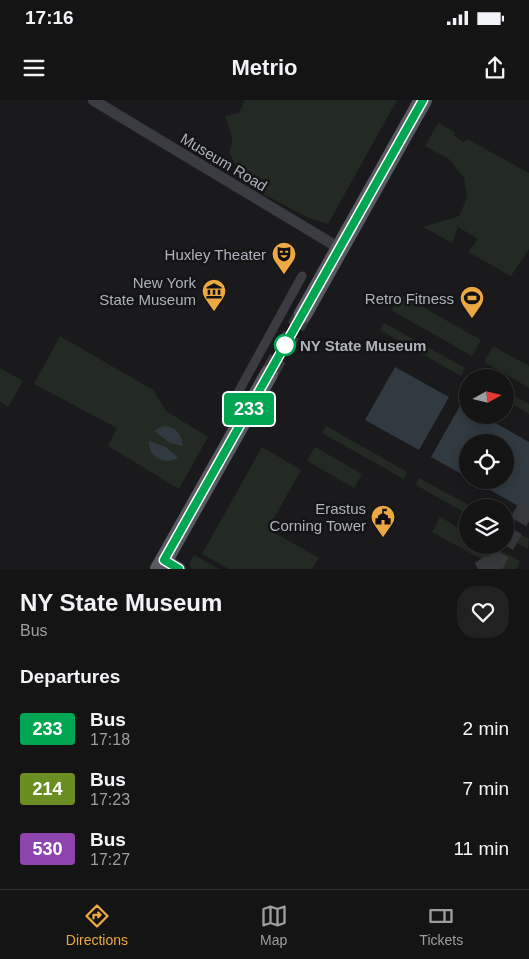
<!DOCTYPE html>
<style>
body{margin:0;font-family:Helvetica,sans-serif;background:#212122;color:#f1f3f6;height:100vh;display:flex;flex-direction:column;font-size:19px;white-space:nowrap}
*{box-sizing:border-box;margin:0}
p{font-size:16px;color:#9d9ea0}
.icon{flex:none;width:28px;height:28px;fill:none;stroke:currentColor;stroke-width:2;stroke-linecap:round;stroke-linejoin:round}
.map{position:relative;height:469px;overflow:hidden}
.drawer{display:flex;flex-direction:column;background:#141415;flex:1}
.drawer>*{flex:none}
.badge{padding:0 10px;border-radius:4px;font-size:18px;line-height:32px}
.needle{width:32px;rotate:82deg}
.controls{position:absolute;left:459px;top:269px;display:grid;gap:10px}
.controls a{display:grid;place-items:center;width:55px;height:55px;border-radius:50%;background:#141415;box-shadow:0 2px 12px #0003,0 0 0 1px #333334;font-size:25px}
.map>.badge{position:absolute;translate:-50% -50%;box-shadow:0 0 0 2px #fff}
h2{padding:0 20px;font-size:19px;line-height:45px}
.round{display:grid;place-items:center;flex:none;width:52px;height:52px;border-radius:20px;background:#212122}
.headline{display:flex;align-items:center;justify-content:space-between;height:85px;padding:0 20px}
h1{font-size:24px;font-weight:700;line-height:38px}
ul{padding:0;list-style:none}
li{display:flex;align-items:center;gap:15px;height:60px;padding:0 20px}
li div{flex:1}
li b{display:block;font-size:19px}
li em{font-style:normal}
li .badge{min-width:55px;font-weight:700;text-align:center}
.status{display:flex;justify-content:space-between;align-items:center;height:35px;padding:0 25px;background:#141415;direction:ltr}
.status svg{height:14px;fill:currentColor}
header{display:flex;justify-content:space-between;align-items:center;height:65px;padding:0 20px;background:#141415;font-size:22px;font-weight:700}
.dock{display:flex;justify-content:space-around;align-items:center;height:70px;border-top:1px solid #333334;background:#141415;font-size:14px;color:#9d9ea0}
.dock a{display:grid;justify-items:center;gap:2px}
.dock .active{color:#eca943}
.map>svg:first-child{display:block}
.green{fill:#222a23}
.water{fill:#303a40}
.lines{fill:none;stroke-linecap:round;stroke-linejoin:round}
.tertiary-tunnel{stroke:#37383c;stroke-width:14;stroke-dasharray:14 7;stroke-linecap:butt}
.primary-tunnel{stroke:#37383c;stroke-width:18;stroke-dasharray:18 9;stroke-linecap:butt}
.pedestrian{stroke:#3b3c41;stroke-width:9}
.minor{stroke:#3b3c41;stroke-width:11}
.tertiary{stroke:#3b3c41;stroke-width:14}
.primary{stroke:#575a60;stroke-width:18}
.line-casing{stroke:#fff;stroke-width:11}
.line{stroke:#00a651;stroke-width:8}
.stop-dot{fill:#fff;stroke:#00a651;stroke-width:2.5}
.labels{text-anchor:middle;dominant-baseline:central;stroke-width:5;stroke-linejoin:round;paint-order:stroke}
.street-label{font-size:15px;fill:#adb2bb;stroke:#151517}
.poi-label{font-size:15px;fill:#adb2bb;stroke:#151517;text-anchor:end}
.stop-label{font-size:15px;font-weight:bold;fill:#adb2bb;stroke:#151517;text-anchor:start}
</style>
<div class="status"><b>17:16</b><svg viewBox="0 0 49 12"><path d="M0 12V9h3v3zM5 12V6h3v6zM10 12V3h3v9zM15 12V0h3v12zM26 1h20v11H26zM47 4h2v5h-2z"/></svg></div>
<header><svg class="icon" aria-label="menu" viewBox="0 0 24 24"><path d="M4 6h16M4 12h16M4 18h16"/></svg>Metrio<svg class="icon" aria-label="share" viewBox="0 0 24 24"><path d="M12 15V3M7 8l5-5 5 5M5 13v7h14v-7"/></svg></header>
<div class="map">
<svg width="529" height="469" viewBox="0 0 529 469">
<rect width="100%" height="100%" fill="#1a1a1c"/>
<g class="green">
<path d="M245 0H397L328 124 309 118 246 85 229 52C236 39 229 29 225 16L239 13Z"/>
<polygon points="438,23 455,32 454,36 464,42 467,39 529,73 529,149 511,176 468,152 478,139 458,127 452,143 423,127 459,116 467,98 464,78 449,59 425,46"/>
<polygon points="400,194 481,240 472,256 391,210"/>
<polygon points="384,223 465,268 461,276 380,230"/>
<polygon points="60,236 153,290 166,311 208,337 179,389 108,346 117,328 34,284"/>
<polygon points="493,246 529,266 529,288 484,262"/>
<polygon points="0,268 23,281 8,307 0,302"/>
<polygon points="505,291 529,304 529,314 505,300"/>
<polygon points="326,326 407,372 404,379 322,333"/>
<polygon points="262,347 301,370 268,429 319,458 312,469 229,469 202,454"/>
<polygon points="315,347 362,374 354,388 307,361"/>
<polygon points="419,378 472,407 468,408 467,414 416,385"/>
<polygon points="440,417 467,433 468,445 490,445 520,461 516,469 499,469 432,432"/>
<polygon points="505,426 529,439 528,449 505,436"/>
<polygon points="194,455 219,469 192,469 189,464"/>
</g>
<g class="water">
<polygon points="395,267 449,297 419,350 365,320"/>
<polygon points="461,304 467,307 468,315 481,315 529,342 529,412 472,380 505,380 505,342 468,342 467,377 431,357"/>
<path d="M163 326C176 326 181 334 183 346L170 343 154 331Z"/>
<path d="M149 341 166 347 178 358C163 366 148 356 149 341Z"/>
</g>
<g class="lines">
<polyline class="tertiary-tunnel" points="478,469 498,458"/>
<g class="primary-tunnel">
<polyline points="269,274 303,214"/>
<polyline points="492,469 529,403"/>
</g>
<polyline class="pedestrian" points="235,298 302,176"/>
<polyline class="minor" points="93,0 339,148"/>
<polyline class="tertiary" points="164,460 179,469"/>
<g class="primary">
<polyline points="303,214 423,0"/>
<polyline points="159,469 269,274"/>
</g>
</g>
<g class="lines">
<defs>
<polyline id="line" points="179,469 164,460 423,0"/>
</defs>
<use href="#line" class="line-casing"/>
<use href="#line" class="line"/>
</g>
<defs>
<symbol id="theatre-pin" viewBox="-11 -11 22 30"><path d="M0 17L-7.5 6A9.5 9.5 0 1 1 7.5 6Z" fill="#eca943" stroke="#151517"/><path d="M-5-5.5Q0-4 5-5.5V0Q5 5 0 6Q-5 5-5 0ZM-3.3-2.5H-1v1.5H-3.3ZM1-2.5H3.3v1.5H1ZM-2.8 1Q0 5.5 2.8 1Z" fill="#111"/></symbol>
<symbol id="museum-pin" viewBox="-11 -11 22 30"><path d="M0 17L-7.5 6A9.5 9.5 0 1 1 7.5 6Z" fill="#eca943" stroke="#151517"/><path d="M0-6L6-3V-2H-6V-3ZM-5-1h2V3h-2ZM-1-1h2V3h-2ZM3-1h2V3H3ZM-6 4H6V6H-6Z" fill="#111"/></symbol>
<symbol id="stadium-pin" viewBox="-11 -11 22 30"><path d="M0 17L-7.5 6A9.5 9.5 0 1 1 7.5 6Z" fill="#eca943" stroke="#151517"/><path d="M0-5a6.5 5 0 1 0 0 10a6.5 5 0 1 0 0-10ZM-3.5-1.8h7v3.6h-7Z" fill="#111"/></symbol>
<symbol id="civic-pin" viewBox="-11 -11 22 30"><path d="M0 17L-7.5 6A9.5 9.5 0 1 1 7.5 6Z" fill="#eca943" stroke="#151517"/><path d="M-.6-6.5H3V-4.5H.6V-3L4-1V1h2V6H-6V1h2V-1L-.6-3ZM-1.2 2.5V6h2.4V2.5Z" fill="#111"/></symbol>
</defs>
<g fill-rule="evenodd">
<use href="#theatre-pin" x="270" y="140" width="28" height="38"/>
<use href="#museum-pin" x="200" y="177" width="28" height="38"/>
<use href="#stadium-pin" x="458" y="184" width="28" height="38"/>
<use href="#civic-pin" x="369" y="403" width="28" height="38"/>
</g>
<circle class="stop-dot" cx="285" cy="245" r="10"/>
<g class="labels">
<g class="street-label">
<text transform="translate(224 62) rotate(31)">Museum Road</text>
</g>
<g class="poi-label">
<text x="266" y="154">Huxley Theater</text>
<text x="196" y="182">New York<tspan x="196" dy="17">State Museum</tspan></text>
<text x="454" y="198">Retro Fitness</text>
<text x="366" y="408">Erastus<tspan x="366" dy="17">Corning Tower</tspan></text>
</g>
<g class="stop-label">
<text x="300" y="245">NY State Museum</text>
</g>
</g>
</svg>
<div class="controls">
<a><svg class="needle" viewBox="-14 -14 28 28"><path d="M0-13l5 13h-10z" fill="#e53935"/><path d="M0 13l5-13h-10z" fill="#9d9ea0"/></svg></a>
<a><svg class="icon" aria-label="locate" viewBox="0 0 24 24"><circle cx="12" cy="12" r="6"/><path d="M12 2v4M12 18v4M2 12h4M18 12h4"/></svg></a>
<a><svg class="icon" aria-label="layers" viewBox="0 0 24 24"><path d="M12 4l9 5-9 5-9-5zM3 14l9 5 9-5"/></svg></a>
</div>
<b class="badge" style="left:249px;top:309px;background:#00a651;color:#fff">233</b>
</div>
<section class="drawer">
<div class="headline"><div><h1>NY State Museum</h1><p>Bus</p></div><a class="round"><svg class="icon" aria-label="heart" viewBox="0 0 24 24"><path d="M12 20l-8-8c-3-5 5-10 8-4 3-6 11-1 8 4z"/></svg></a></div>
<h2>Departures</h2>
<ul>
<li><span class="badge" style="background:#00a651;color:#fff">233</span><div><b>Bus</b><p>17:18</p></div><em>2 min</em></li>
<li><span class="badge" style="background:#6b8e23;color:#fff">214</span><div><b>Bus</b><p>17:23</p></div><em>7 min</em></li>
<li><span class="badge" style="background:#8e44ad;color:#fff">530</span><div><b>Bus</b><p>17:27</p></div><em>11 min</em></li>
</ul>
</section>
<nav class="dock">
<a class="active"><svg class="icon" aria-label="directions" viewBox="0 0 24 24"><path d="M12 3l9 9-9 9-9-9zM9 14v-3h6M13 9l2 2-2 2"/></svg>Directions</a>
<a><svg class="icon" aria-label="map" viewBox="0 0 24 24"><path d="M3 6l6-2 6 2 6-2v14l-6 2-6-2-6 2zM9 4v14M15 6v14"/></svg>Map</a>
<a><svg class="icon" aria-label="tickets" viewBox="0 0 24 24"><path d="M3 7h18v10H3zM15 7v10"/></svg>Tickets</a>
</nav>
